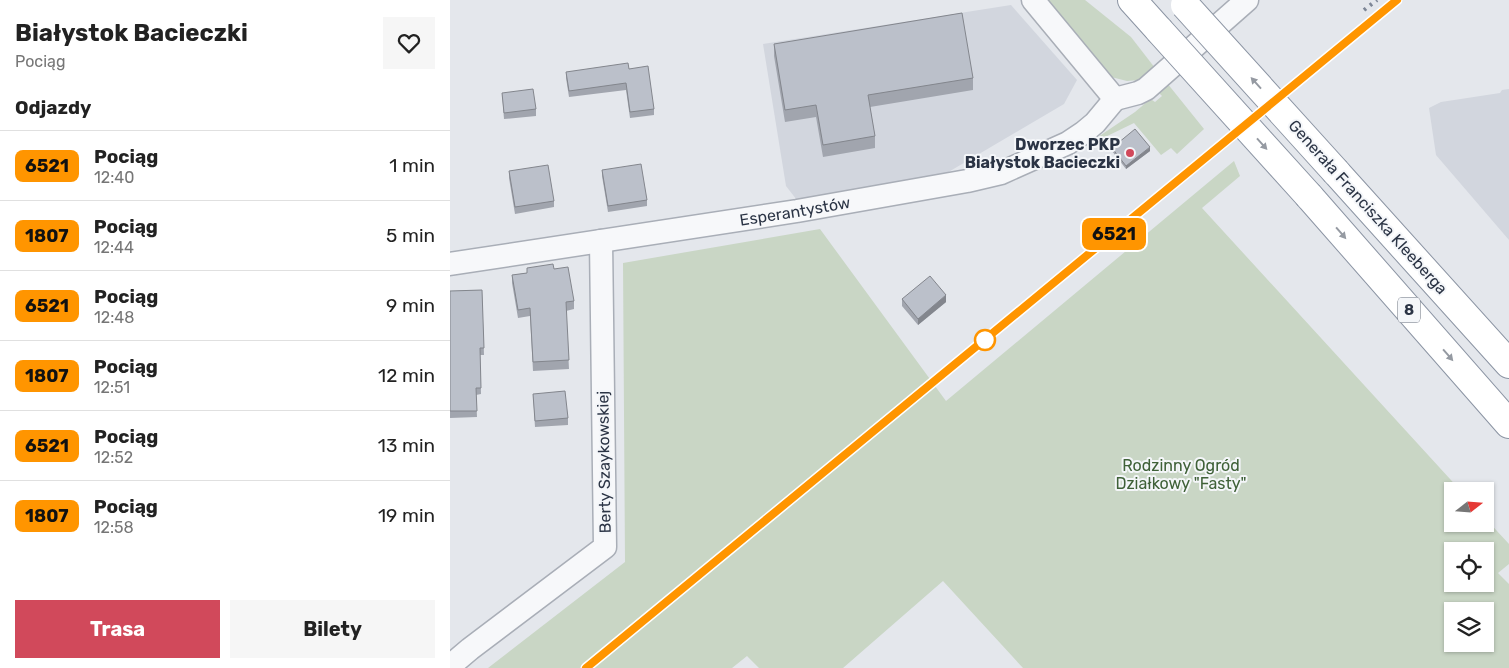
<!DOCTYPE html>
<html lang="pl">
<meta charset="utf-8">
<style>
body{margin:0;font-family:Rubik,sans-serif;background:#f6f6f6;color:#222;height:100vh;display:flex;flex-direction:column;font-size:19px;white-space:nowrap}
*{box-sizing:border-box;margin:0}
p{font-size:16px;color:#767676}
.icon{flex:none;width:28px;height:28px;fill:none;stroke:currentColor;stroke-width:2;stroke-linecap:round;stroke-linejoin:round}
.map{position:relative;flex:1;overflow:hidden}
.details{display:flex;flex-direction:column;background:#fff;width:450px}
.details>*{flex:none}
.badge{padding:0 10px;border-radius:8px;font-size:18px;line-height:32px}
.needle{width:32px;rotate:73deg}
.controls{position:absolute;left:994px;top:482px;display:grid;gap:10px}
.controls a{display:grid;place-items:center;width:50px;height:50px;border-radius:0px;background:#fff;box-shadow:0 1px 4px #0004;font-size:25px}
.map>.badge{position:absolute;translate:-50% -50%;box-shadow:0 0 0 2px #fff}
h2{padding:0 15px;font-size:19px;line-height:45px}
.round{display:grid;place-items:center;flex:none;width:52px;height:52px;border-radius:0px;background:#f6f6f6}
.headline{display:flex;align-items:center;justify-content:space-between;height:85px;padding:0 15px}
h1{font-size:24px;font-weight:700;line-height:38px}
.action{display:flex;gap:10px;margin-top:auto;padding:10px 15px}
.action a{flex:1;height:58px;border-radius:0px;background:#d1495b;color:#fff;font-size:20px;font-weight:700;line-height:58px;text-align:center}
.action a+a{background:#f6f6f6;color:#222}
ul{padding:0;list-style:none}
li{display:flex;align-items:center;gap:15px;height:70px;padding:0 15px;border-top:1px solid #e0e0e0}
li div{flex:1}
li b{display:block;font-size:19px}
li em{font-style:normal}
li .badge{min-width:55px;font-weight:700;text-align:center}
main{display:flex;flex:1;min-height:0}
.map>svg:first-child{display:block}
.built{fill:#d2d6de}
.green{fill:#c9d6c5;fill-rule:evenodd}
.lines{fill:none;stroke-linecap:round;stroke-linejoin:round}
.street-casing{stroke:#a9aeb7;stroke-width:25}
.highway-casing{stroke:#8b94a3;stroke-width:30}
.street{stroke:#f7f8fa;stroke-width:22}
.highway{stroke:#fff;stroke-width:28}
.rail{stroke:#7d8696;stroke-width:4;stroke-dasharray:2.5 5;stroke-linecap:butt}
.highway-bridge-casing{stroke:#8b94a3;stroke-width:30;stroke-linecap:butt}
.highway-bridge{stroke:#fff;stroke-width:28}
.wall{fill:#a1a5ae}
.shaded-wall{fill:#83868d}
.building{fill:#bbc0ca;stroke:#83868d}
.oneway{fill:#959aa2}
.line-casing{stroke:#fff;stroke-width:11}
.line{stroke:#ff9500;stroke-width:8}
.poi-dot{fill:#d1495b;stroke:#f4f6f9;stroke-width:2}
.stop-dot{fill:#fff;stroke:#ff9500;stroke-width:2.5}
.labels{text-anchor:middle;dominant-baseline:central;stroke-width:4;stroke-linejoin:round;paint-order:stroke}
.shield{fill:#f4f6f9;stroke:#676e7b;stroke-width:1}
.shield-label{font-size:15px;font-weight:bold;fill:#2b3445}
.poi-label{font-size:16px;font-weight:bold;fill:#2b3445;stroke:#f4f6f9;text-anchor:end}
.street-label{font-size:16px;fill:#2b3445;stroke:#f4f6f9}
.park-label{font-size:16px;fill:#3f6138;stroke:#f4f6f9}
</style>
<main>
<section class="details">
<div class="headline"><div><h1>Białystok Bacieczki</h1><p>Pociąg</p></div><a class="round"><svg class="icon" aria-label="heart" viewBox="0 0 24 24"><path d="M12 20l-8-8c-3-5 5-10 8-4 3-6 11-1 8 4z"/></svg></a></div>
<h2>Odjazdy</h2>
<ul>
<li><span class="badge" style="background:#ff9500;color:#111">6521</span><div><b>Pociąg</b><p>12:40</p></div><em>1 min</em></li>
<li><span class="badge" style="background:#ff9500;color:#111">1807</span><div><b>Pociąg</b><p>12:44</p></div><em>5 min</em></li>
<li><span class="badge" style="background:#ff9500;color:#111">6521</span><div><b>Pociąg</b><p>12:48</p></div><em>9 min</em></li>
<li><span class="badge" style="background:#ff9500;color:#111">1807</span><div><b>Pociąg</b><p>12:51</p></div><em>12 min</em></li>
<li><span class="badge" style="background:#ff9500;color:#111">6521</span><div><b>Pociąg</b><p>12:52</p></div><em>13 min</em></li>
<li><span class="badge" style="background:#ff9500;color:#111">1807</span><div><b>Pociąg</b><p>12:58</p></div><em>19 min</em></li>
</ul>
<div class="action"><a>Trasa</a><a>Bilety</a></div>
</section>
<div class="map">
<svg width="1059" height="668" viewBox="0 0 1059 668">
<rect width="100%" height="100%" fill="#e4e7ec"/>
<g class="built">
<polygon points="561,5 627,80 614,104 490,177 350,204 336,186 313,44"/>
<polygon points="1059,89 1059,240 986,155 979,108 991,102 1050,93 1052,90"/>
</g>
<g class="green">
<polygon points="596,0 635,0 681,37 705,68 690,80 677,81 661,77 652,68"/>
<polygon points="717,83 754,129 727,154 721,148 711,155 684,123 649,140 648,137 685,112 698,101 702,100 705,102 712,96 710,94 710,89"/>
<path d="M784 161 790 176 752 208 1011 491H1002V524H1035V518L1059 544V564L1048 573 1059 584V668H573L493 581 393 668H309L297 656 282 668H38L175 562 173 263 370 229 496 401ZM1002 551H1035V584H1002ZM1002 611H1035V644H1002Z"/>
</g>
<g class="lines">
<defs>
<g id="street">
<polyline points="583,0 665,99"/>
<polyline points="665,99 688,93 696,89 797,0"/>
<path id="s1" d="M0 264 347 211 517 181 551 173 618 143 633 133 645 123 665 99"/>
<polyline points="0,666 20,649 155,547 151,241"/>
</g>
<g id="highway">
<polyline points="682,0 709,30"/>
<polyline points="886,172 1059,364"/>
<polyline points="859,196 1059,424"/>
</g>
</defs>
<use href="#street" class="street-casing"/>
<use href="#highway" class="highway-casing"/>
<use href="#street" class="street"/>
<use href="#highway" class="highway"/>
<g class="rail">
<polyline points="914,10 927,0"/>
<polyline points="136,668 947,0"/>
</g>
<defs>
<g id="highway-bridge">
<polyline points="735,5 886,172"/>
<polyline points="709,30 859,196"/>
</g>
</defs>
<use href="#highway-bridge" class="highway-bridge-casing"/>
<use href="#highway-bridge" class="highway-bridge"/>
</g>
<g class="wall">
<polygon points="324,44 523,78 523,90 420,107 425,136 425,148 373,157 366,117 335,122 324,56"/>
<polygon points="179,69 204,109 204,115 180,118 176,90 119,97 116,78 116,72"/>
<polygon points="52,93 86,109 86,116 54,119"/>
<polygon points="662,148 700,151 676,169 662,151"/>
<polygon points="152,170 197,200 197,206 158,212 152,176"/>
<polygon points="59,171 104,201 104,207 65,214 59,178"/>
<polygon points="77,268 104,269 124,301 124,309 116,311 119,369 83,371 80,316 68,318 62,283 62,275 77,273"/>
<polygon points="32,290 34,355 30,355 31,394 26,395 27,417 0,418 0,291"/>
<polygon points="452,299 496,302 468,325 452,306"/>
<polygon points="83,394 118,418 118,425 85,427"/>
</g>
<g class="shaded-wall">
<polygon points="700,147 700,151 676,169 676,166"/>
<polygon points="496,295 496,302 468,325 468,319"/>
</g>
<g class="building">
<polygon points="512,13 523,78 418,95 425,136 373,145 366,105 335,110 324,44"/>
<polygon points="178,63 179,69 198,66 204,109 180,112 176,83 119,91 116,72"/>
<polygon points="83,89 86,109 54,113 52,93"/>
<polygon points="685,129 700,147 676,166 662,148"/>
<polygon points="191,164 197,200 158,206 152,170"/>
<polygon points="98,165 104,201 65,207 59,171"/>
<polygon points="103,264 104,269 118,267 124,301 116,302 119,360 83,362 80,308 68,310 62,275 77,273 77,268"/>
<polygon points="480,276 496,295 468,319 452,299"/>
<polygon points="32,290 34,348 30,348 31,388 26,388 27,411 0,411 0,291"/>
<polygon points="115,391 118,418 85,421 83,394"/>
</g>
<defs><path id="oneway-solid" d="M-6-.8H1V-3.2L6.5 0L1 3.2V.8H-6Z" transform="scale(1.25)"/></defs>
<g class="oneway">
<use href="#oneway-solid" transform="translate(806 83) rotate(-132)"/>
<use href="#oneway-solid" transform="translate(812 144) rotate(48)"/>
<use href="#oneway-solid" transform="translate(891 233) rotate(49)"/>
<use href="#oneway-solid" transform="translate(998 355) rotate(49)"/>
</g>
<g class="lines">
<defs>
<polyline id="line" points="136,668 947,0"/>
</defs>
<use href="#line" class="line-casing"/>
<use href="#line" class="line"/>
</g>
<circle class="poi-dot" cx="680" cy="153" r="5"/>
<circle class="stop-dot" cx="535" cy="340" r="10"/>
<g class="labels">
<rect class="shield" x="948" y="297.5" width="22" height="25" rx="4"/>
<g class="shield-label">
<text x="959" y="310">8</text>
</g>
<g class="poi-label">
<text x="670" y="144">Dworzec PKP<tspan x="670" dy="18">Białystok Bacieczki</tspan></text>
</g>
<g class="street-label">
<text transform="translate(918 207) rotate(48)">Generała Franciszka Kleeberga</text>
<text stroke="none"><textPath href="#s1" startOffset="349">Esperantystów</textPath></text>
<text transform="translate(154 462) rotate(-91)">Berty Szaykowskiej</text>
</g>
<g class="park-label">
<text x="731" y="465">Rodzinny Ogród<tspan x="731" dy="18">Działkowy "Fasty"</tspan></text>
</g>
</g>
</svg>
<div class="controls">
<a><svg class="needle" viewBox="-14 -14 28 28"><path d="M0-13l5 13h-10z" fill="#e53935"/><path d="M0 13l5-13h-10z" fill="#767676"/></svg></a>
<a><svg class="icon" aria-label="locate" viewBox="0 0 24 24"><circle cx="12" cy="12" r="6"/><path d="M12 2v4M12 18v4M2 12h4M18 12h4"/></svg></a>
<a><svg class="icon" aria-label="layers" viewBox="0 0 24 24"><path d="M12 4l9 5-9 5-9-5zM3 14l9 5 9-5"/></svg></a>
</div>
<b class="badge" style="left:664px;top:234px;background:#ff9500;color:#111">6521</b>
</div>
</main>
